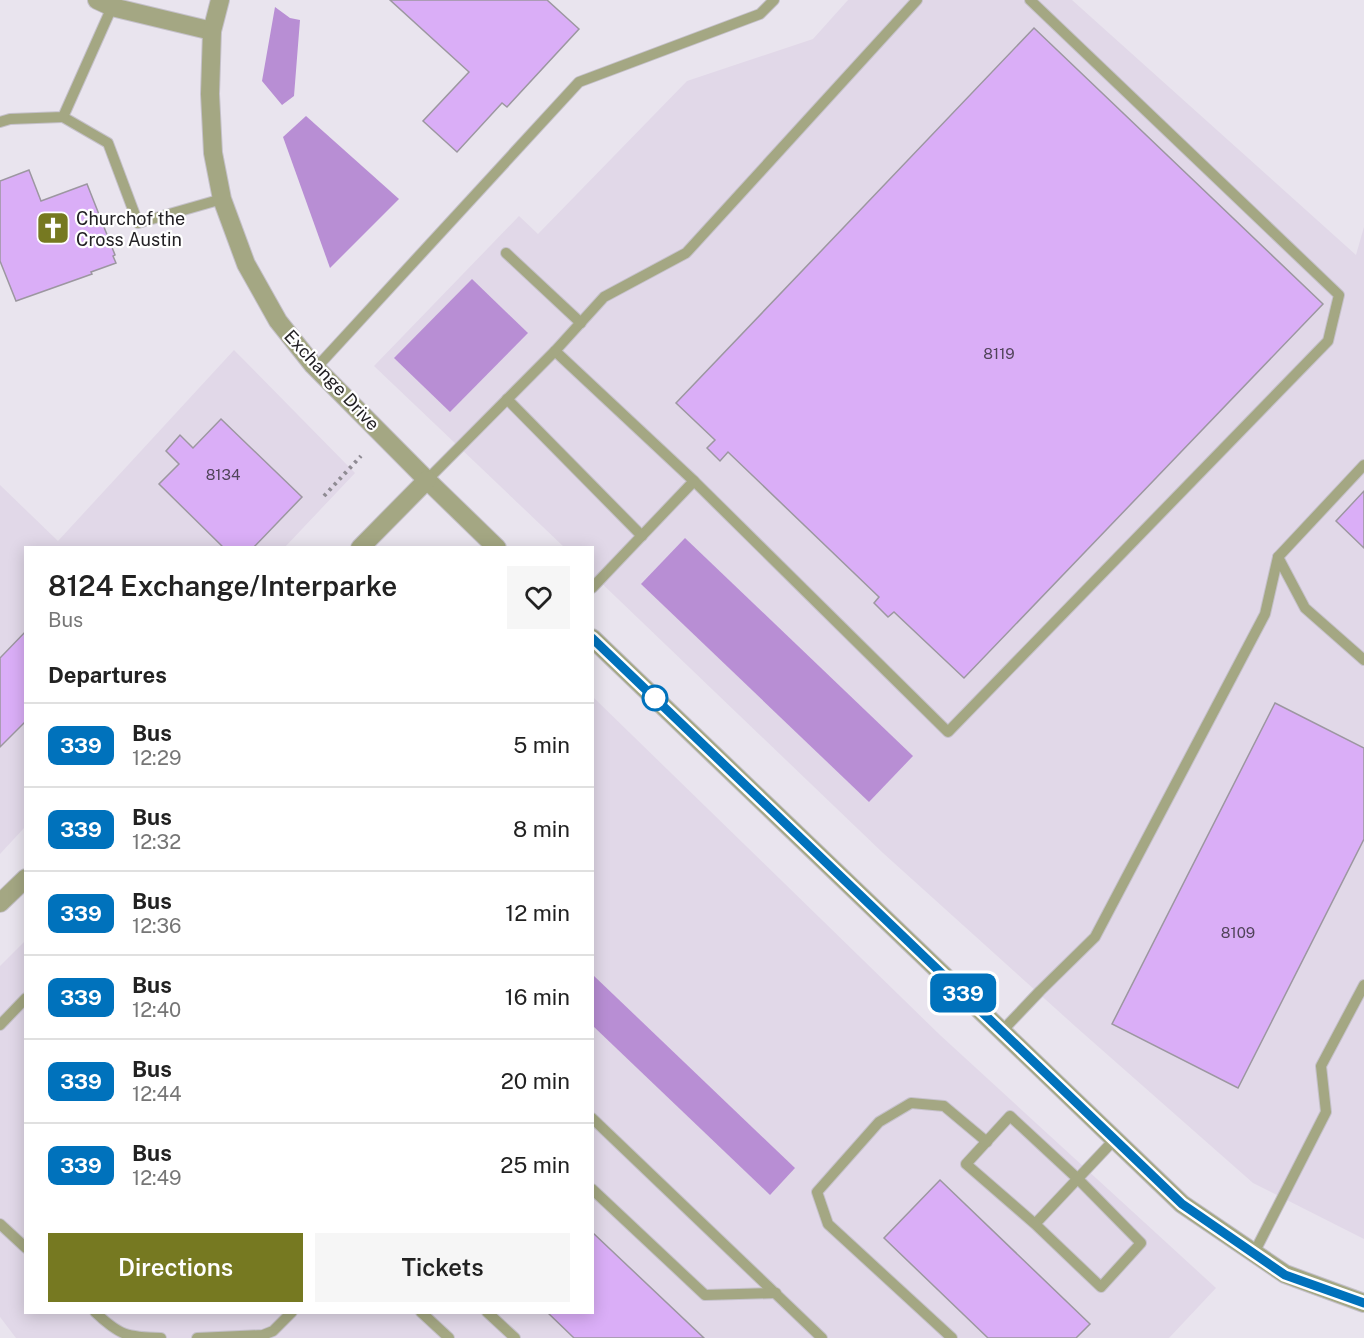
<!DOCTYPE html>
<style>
body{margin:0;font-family:"Public Sans",sans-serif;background:#f6f6f6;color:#222;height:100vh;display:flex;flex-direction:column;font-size:22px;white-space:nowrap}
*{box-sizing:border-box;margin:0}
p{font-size:20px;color:#767676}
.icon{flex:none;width:33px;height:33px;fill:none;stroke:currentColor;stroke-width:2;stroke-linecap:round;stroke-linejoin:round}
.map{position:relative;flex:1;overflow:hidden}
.drawer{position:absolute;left:24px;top:546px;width:570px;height:768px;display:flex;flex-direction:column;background:#fff;border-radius:0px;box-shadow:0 3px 15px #0003}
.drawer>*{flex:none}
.badge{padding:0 12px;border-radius:9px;font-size:21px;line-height:39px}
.map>.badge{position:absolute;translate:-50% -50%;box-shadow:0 0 0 3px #fff}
h2{padding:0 24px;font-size:22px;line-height:54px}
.round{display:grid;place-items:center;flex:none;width:63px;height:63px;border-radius:0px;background:#f6f6f6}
.summary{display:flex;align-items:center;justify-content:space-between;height:102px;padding:0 24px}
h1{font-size:28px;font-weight:600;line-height:45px}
.primary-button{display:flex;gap:12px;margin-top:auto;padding:12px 24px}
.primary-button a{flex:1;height:69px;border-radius:0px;background:#767921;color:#fff;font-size:24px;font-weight:600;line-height:69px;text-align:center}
.primary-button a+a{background:#f6f6f6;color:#222}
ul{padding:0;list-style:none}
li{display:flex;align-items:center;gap:18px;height:84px;padding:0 24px;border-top:2px solid #e0e0e0}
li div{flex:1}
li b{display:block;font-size:22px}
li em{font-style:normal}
li .badge{min-width:66px;font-weight:700;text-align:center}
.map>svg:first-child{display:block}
.built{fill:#e1d8e8}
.water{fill:#b88ed4}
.building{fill:#daaef7;stroke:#9c97a0;stroke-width:1.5}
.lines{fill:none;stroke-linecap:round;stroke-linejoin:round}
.lane-casing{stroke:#c5c1ca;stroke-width:12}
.street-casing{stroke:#c5c1ca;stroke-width:20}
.path{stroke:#8f8b93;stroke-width:4;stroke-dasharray:3 4.5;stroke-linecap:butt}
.lane{stroke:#a4a783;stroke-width:10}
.street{stroke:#a4a783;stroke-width:18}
.line-casing{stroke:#fff;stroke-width:14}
.line{stroke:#0072bc;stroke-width:9}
.stop-dot{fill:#fff;stroke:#0072bc;stroke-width:3}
.labels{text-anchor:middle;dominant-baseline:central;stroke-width:4.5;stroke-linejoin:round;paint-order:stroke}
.number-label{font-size:15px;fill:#51445a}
.poi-label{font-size:18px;fill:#232125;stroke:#fff;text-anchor:start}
.street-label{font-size:18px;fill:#232125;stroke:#fff}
</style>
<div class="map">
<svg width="1364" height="1338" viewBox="0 0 1364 1338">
<rect width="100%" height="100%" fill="#e9e4ee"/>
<g class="built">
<polygon points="848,0 1072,0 1356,255 1364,227 1364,1239 1253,1183 1076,1027 883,853 593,575 592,548 564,547 374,366 519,216 538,234 687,81 813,39"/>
<polygon points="234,350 355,473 285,547 26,548 25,827 0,854 0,485 58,541"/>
<polygon points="593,697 940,1035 1216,1288 1169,1338 16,1338 0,1317 0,966 25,941 26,1312 592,1312"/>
</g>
<g class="water">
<polygon points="275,7 290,18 300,20 294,96 282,105 262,81"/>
<polygon points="306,116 399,199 330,268 283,137"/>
<polygon points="472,279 528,333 450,412 394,358"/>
<polygon points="685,538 913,756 869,802 641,584"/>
<polygon points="593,975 795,1168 770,1195 593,1026"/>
</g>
<g class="building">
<polygon points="390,0 547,0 579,29 507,107 502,103 457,152 423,121 469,72"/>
<polygon points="1034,28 1323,304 964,678 894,612 888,617 874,603 879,597 728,452 720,461 707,448 715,440 676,403"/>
<polygon points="29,170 41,201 87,184 115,255 113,256 116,263 91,272 92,274 16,301 0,261 0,181"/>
<polygon points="221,419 302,497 253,548 224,548 159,484 179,464 166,451 180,435 193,448"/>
<polygon points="1364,491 1364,548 1336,521"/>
<polygon points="26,631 26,721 0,747 0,658"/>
<polygon points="1275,703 1364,748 1364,839 1238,1088 1112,1024"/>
<polygon points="940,1180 1090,1324 1076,1338 988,1338 884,1238"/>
<polygon points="592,1232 704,1338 574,1338 547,1312 592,1312"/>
</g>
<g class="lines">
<defs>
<g id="lane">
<polyline points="63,117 108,143 138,223 222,199"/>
<polyline points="0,122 10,119 63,117 112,7"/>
<polyline points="506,253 581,323"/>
<polyline points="555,351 694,481"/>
<polyline points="316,368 579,82 760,14 774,0"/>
<polyline points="507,399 642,536"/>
<polyline points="427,480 555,351 604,297 686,253 917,0"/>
<polyline points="1278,557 1305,608 1364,660"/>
<polyline points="592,588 694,481 948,732 1328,341 1339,295 1030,0"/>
<polyline points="0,1025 26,998"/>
<polyline points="1002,1031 1040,991 1095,937 1265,614 1278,557 1364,465"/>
<polyline points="592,1118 822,1338"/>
<polyline points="592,1189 705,1295 776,1293"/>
<polyline points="0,1224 26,1248"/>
<polyline points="1035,1224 1101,1287 1141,1243 1078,1179 1010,1116 966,1164 1035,1224 1115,1139"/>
<polyline points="1254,1253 1326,1112 1321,1066 1364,985"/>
<path d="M95 1312C120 1336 127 1337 161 1338"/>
<polyline points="421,1312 449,1338"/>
<polyline points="487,1312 515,1338"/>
<polyline points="197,1338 263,1335 273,1331 292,1312"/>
<polyline points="952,1338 828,1224 817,1192 879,1122 911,1103 944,1106 987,1142"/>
</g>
<g id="street">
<polyline points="97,0 112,7 212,31"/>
<polyline points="220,0 212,31 210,94 213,153 222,199 246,264 278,321 313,365 427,480 497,548"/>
<polyline points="360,548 427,480"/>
<polyline points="592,638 1182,1204 1285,1274 1364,1303"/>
<polyline points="0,903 26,878"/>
</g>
</defs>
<use href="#lane" class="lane-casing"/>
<use href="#street" class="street-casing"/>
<polyline class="path" points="324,496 361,456"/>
<use href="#lane" class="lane"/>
<use href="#street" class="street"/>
</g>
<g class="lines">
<defs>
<polyline id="line" points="592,638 1182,1204 1285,1275 1364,1303"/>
</defs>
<use href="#line" class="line-casing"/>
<use href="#line" class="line"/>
</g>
<defs>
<symbol id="church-square" viewBox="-11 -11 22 22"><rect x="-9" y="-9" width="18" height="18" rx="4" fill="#767921" stroke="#fff"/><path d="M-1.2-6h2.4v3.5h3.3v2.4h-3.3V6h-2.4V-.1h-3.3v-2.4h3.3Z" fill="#fff"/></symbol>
</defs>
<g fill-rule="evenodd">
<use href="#church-square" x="34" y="209" width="38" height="38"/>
</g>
<circle class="stop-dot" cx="655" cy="698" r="12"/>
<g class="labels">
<g class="number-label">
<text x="999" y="353">8119</text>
<text x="223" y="474">8134</text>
<text x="1238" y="932">8109</text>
</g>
<g class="poi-label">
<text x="76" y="218">Churchof the<tspan x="76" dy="21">Cross Austin</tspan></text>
</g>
<g class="street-label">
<text transform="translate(332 380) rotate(47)">Exchange Drive</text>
</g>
</g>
</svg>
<b class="badge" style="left:963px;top:993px;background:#0072bc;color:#fff">339</b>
<section class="drawer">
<div class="summary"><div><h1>8124 Exchange/Interparke</h1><p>Bus</p></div><a class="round"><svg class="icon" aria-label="heart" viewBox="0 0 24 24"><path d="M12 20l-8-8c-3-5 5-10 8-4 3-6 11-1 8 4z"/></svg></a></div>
<h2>Departures</h2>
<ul>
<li><span class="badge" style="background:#0072bc;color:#fff">339</span><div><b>Bus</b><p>12:29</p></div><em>5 min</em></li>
<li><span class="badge" style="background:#0072bc;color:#fff">339</span><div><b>Bus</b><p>12:32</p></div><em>8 min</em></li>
<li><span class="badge" style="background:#0072bc;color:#fff">339</span><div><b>Bus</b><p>12:36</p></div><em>12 min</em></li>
<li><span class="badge" style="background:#0072bc;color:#fff">339</span><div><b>Bus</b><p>12:40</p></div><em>16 min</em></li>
<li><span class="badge" style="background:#0072bc;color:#fff">339</span><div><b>Bus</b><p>12:44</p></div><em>20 min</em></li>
<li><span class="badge" style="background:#0072bc;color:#fff">339</span><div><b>Bus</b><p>12:49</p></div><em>25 min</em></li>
</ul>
<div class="primary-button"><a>Directions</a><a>Tickets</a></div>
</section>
</div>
